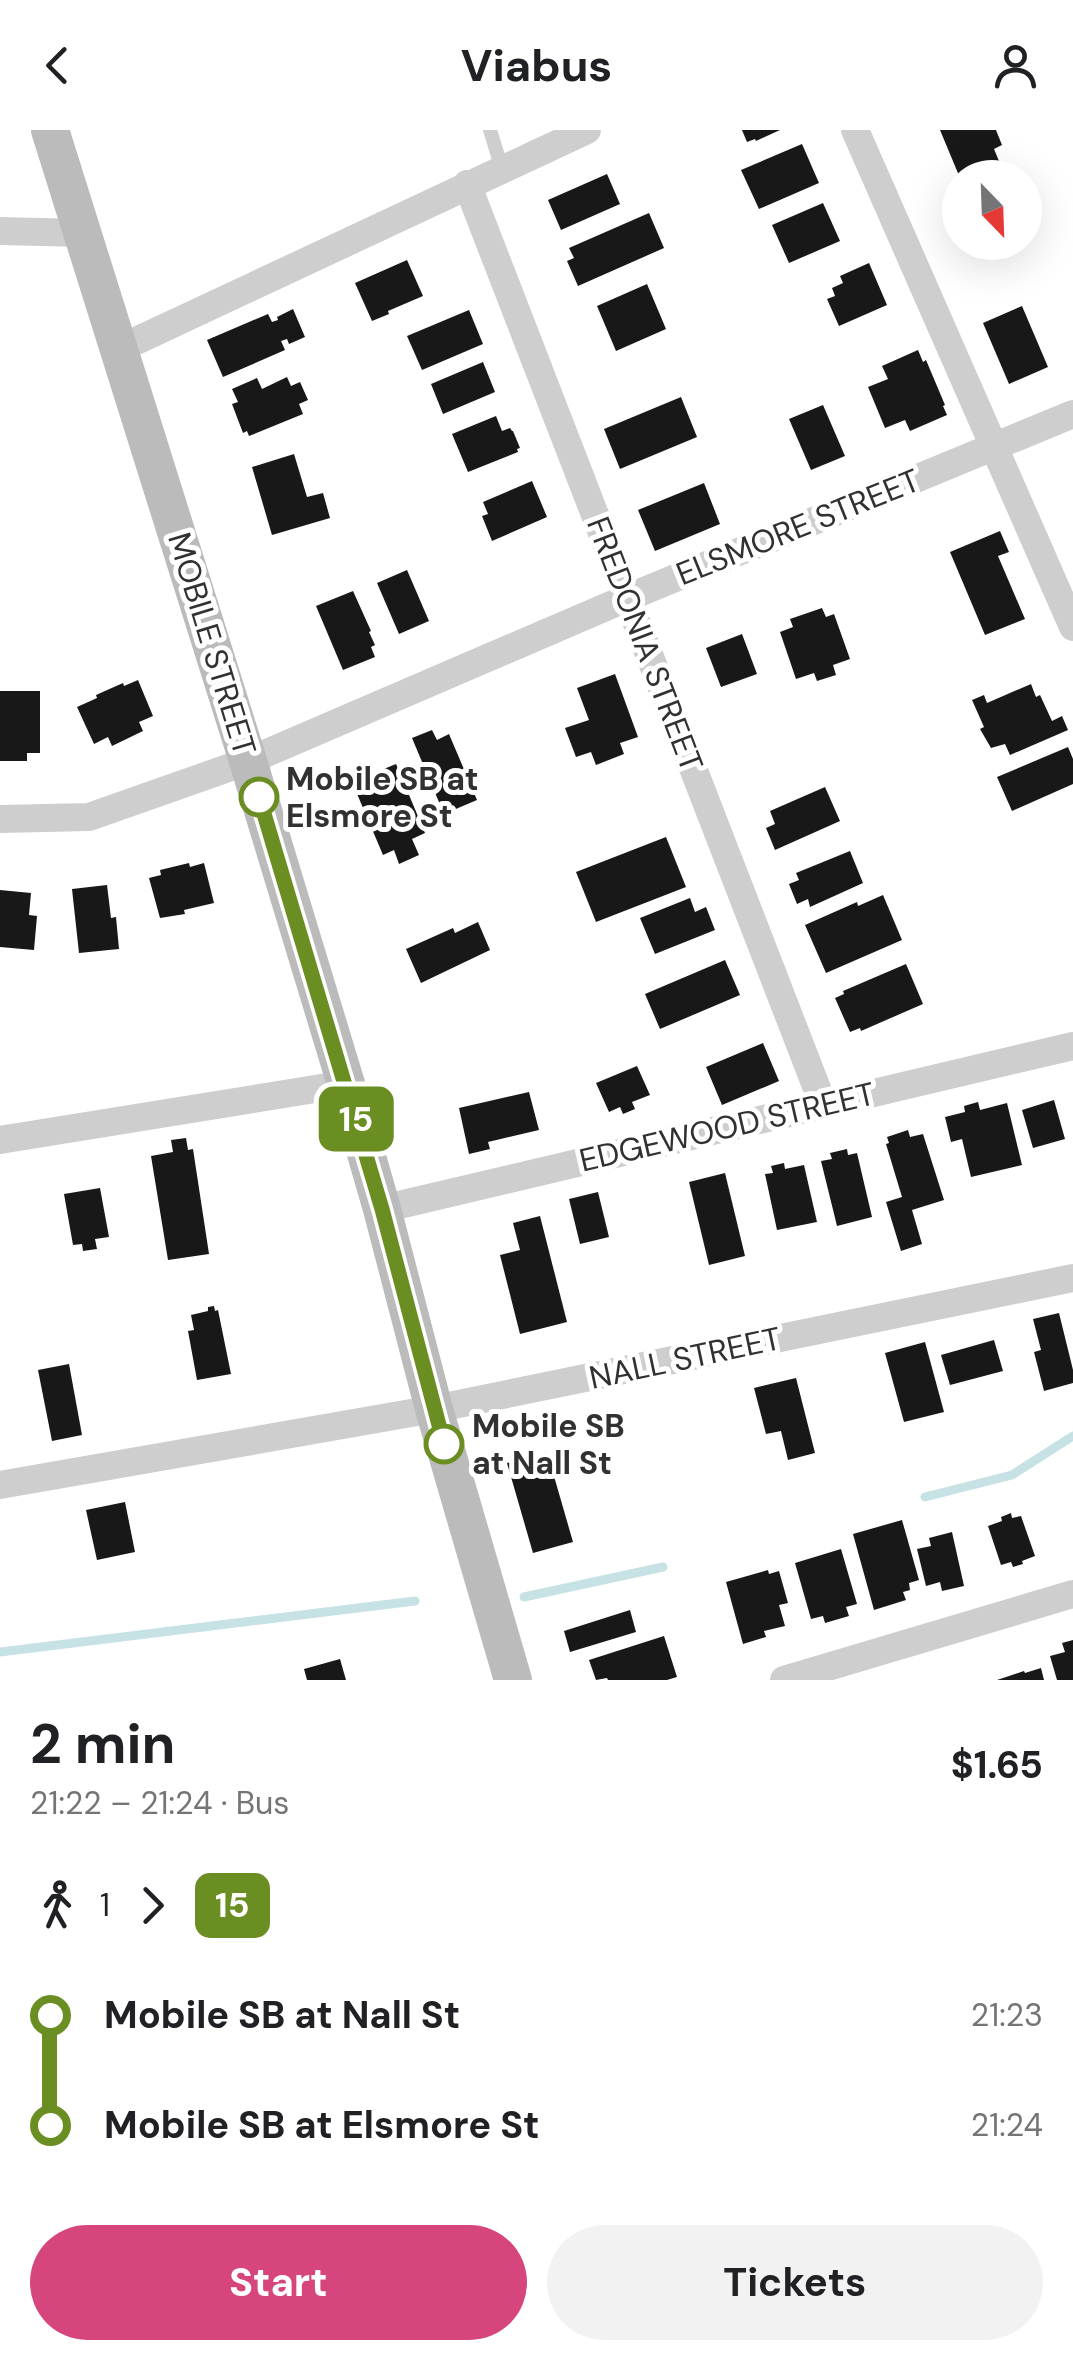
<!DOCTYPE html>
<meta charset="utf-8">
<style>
body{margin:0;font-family:"DM Sans",sans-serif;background:#f2f2f2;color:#202124;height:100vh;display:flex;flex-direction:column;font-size:38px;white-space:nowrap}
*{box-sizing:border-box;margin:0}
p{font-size:32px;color:#757577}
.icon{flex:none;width:55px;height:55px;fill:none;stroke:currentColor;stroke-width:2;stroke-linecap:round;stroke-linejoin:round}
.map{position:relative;height:1550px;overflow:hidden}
.drawer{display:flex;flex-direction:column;background:#fff;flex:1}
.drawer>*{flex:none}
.badge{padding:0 20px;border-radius:15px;font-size:35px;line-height:65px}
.needle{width:65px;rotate:157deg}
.tools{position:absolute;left:942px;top:30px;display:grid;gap:20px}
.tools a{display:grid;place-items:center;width:100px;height:100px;border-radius:50%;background:#fff;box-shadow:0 10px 40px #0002;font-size:50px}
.map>.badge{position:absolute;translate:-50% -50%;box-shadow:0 0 0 5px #fff}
.legs{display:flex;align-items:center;gap:15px;height:110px;padding:0 30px;font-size:32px}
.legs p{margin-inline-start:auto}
.overview{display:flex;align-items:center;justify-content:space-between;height:170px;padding:0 30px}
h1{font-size:55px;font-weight:700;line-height:75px}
.primary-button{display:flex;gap:20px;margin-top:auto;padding:20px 30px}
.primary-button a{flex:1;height:115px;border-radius:60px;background:#d6457c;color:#fff;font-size:40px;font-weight:700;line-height:115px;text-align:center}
.primary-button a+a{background:#f2f2f2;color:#202124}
ul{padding:0 30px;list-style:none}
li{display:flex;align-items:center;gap:35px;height:110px;font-size:38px}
li i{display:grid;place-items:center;width:15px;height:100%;margin:0 12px;background:currentColor}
li i::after{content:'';width:25px;height:25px;margin:-12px;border:8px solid;border-radius:50%;background:#fff}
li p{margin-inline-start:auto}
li:first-child i{background:linear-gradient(#0000 50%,currentColor 0)}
li:last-child i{background:linear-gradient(currentColor 50%,#0000 0)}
header{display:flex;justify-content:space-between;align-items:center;height:130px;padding:0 30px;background:#fff;font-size:45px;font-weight:700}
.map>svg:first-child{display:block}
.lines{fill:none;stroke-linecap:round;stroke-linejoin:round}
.stream{stroke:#c7e2e4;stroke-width:9}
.building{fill:#181818}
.lane{stroke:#cecece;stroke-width:14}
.street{stroke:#cecece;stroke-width:28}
.secondary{stroke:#bbb;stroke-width:38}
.line-1-casing{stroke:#fff;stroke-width:22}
.line-1{stroke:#6b8e23;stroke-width:15}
.stop-1-dot{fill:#fff;stroke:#6b8e23;stroke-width:5}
.labels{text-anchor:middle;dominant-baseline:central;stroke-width:10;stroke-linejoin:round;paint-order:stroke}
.street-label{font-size:32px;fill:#313131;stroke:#fff}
.stop-label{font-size:32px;font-weight:bold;fill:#313131;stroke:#fff;text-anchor:start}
</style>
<header><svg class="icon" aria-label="back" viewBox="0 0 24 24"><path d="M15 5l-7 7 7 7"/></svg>Viabus<svg class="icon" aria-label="person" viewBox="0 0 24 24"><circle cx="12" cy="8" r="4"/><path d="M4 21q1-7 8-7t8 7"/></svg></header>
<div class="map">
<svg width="1073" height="1550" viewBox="0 0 1073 1550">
<rect width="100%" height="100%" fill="#fff"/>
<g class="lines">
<g class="stream">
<polyline points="925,1367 1012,1345 1073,1306"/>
<polyline points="524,1467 663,1437"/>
<polyline points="0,1522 415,1471"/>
</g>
</g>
<g class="building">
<polygon points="742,0 780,0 756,11 755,9 747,12"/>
<polygon points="940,0 996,0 1002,15 994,19 1001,36 974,48 960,48"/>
<polygon points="802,14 819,53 759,79 741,40"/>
<polygon points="607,44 620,74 561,100 548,70"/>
<polygon points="823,73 840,111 789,133 772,95"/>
<polygon points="649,83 664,118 578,156 567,131 574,128 569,118"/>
<polygon points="407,130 423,166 388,181 389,184 372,191 355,153"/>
<polygon points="869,133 887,175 839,196 827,169 835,166 832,158 843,153 840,146"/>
<polygon points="647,154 666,199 616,221 597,176"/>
<polygon points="1022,176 1048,237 1009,254 983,193"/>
<polygon points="293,179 305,207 289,214 287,209 281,211 285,220 223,247 207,210 268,184 272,192 278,190 277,187"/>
<polygon points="469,180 483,214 422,240 407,206"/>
<polygon points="918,220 923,232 926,230 945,275 943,276 947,285 910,301 905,290 885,298 868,257 888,249 882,236"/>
<polygon points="483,232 495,262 443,284 431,254"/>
<polygon points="287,247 291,256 300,252 308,270 299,274 303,284 249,306 247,301 243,303 232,274 238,272 232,259 257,248 262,259"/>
<polygon points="681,267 697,307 620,339 604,299"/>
<polygon points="823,275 845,326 811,340 789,289"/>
<polygon points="496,286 502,301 510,298 512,301 513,301 520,318 517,319 518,322 468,342 452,304"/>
<polygon points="294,324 307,367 323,363 330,388 272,405 252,337"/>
<polygon points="532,351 547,387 492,411 482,386 488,384 483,372"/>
<polygon points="704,353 720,394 655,421 638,380"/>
<polygon points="1000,401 1009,422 998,426 1025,489 985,505 950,422"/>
<polygon points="407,440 429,491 399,504 377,453"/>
<polygon points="353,461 371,501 369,502 375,515 371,517 375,527 343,540 316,476"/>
<polygon points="822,478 826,487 834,484 850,529 833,535 836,545 817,551 814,543 796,549 780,502 793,497 790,489"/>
<polygon points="742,504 757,544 721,557 706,518"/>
<polygon points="615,544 638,607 620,613 624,624 596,635 591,622 576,627 565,598 589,590 577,558"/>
<polygon points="138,550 153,586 139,592 143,601 112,616 108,607 94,614 77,577 97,568 96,565 123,553 124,556"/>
<polygon points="1031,554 1036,567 1040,565 1052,591 1062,586 1068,600 1010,625 1005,614 991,618 980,599 984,597 972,570 984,565 987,573"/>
<polygon points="0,561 40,561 40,623 27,623 27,631 0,631"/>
<polygon points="432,600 437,610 449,604 477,670 444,684 412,608"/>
<polygon points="1068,617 1073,629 1073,654 1012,681 997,647"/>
<polygon points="396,634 425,703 412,709 419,725 399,734 394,720 383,725 352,652"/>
<polygon points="825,657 840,691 775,720 766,698 775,694 770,681"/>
<polygon points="666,707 686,757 596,792 576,742"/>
<polygon points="850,721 863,753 810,777 808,769 797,774 789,754 799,750 796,743"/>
<polygon points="189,733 190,737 204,733 214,773 184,780 185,784 160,788 149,748 161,745 160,740"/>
<polygon points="107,755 111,788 116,787 119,819 79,823 72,759"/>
<polygon points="0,760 31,763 29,785 37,786 34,820 0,817"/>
<polygon points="883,765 902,810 826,843 805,795 857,772 858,776"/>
<polygon points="690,768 695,782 706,777 715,800 655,824 640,788"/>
<polygon points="478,792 490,820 421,853 406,819 453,798 455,803"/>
<polygon points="725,830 740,865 660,899 645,864"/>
<polygon points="906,834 923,874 861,901 860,898 850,902 835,868 844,864 843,861"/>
<polygon points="763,913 779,951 722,975 706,937"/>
<polygon points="637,936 650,965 632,972 635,979 623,984 620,977 609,982 596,953"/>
<polygon points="529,962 539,1000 488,1012 490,1019 469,1024 459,978"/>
<polygon points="1054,970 1065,1009 1033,1018 1022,980"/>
<polygon points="978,972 980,980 1007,973 1022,1035 971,1047 962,1009 951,1012 945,987 965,982 964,976"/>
<polygon points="908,1000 910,1007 923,1004 944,1070 912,1080 922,1114 901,1121 886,1072 902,1067 886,1014 889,1013 887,1007"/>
<polygon points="186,1008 188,1020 193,1019 209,1124 168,1130 151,1026 173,1022 171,1010"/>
<polygon points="847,1019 848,1025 857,1023 872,1087 837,1096 821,1031 832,1029 830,1023"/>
<polygon points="784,1033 785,1039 804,1035 817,1092 777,1100 765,1044 773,1043 771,1036"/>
<polygon points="725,1043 745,1126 709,1135 689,1052"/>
<polygon points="100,1058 109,1107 95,1109 97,1119 83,1121 82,1114 73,1115 64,1064"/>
<polygon points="598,1062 609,1107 580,1114 569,1069"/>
<polygon points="540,1086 567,1192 520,1204 500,1125 520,1120 513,1093"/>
<polygon points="214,1176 215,1181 218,1180 231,1244 197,1250 188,1201 194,1200 191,1185 208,1181 208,1177"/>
<polygon points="1059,1183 1073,1240 1073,1253 1044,1261 1034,1222 1041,1220 1033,1189"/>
<polygon points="994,1210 1003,1241 950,1255 941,1225"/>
<polygon points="925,1212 944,1282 904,1292 885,1223"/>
<polygon points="69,1234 82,1305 52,1311 38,1240"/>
<polygon points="796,1248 815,1323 788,1330 781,1301 766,1304 754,1258"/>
<polygon points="547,1322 573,1412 533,1423 507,1333"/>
<polygon points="125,1372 135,1422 97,1430 86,1380"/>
<polygon points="1011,1383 1012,1388 1021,1386 1035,1426 1022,1431 1023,1434 1013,1437 1011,1432 1001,1435 988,1396 1002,1391 1001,1387"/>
<polygon points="902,1390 919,1450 909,1453 910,1460 903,1462 906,1470 874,1480 853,1404"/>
<polygon points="952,1402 964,1456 942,1461 940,1452 926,1456 917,1419 931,1416 929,1408"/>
<polygon points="841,1419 857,1474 846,1477 849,1486 825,1493 823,1486 811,1489 795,1433"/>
<polygon points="768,1440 769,1444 779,1441 788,1473 779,1475 785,1496 764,1501 766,1507 743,1514 726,1452"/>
<polygon points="630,1480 636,1502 570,1522 564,1501"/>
<polygon points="664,1506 677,1547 667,1550 608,1550 607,1548 596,1550 589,1530"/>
<polygon points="1073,1510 1073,1550 1057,1550 1050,1526 1065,1522 1062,1513"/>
<polygon points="340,1529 346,1550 307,1550 304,1539"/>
<polygon points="1041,1538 1044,1550 997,1550 1024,1541 1025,1543"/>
</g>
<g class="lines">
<polyline class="lane" points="490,0 502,39"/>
<g class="street">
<polyline points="855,0 1073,497"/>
<polyline points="467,54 823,974"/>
<polyline points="0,101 83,103"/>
<polyline points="119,219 587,0"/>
<polyline points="0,689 89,687 248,631 627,468 1073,284"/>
<polyline points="0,1010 346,954"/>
<polyline points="382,1079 1073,916"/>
<polyline points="0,1355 434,1279 1073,1148"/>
<polyline points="784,1550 1073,1464"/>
</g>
<polyline class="secondary" points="50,0 248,631 346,954 382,1079 434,1279 513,1550"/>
</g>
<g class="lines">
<defs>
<polyline id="line-1" points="259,667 382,1079 444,1314"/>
</defs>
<use href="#line-1" class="line-1-casing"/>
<use href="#line-1" class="line-1"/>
</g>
<g class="stop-1-dot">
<circle cx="259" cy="667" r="18"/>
<circle cx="444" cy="1314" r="18"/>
</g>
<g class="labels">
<g class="street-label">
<text transform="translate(798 397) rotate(-22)">ELSMORE STREET</text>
<text transform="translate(212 514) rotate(73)">MOBILE STREET</text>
<text transform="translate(645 514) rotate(69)">FREDONIA STREET</text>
<text transform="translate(727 997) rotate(-13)">EDGEWOOD STREET</text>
<text transform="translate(685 1228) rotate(-12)">NALL STREET</text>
</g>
<g class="stop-label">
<text x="286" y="649">Mobile SB at<tspan x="286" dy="37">Elsmore St</tspan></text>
<text x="472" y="1296">Mobile SB<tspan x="472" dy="37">at Nall St</tspan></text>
</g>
</g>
</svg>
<div class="tools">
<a><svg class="needle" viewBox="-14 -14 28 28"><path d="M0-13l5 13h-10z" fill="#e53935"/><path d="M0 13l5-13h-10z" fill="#757577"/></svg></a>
</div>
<b class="badge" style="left:356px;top:989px;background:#6b8e23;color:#fff">15</b>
</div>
<section class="drawer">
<div class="overview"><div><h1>2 min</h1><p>21:22 – 21:24 · Bus</p></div><b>$1.65</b></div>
<div class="legs"><svg class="icon" aria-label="walk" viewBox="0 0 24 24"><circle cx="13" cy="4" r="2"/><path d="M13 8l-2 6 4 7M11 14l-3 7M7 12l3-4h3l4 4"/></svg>1<svg class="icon" aria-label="forward" viewBox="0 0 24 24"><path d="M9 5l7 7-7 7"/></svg><b class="badge" style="background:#6b8e23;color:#fff">15</b></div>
<ul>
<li><i style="color:#6b8e23"></i><b>Mobile SB at Nall St</b><p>21:23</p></li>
<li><i style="color:#6b8e23"></i><b>Mobile SB at Elsmore St</b><p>21:24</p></li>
</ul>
<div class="primary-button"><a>Start</a><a>Tickets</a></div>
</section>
